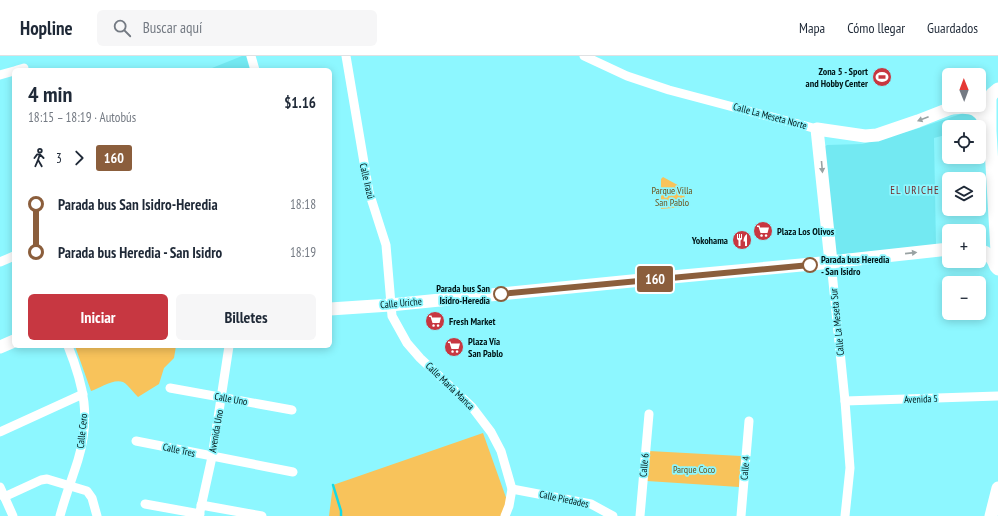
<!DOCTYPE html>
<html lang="es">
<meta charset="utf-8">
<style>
body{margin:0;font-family:"PT Sans Narrow",sans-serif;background:#f6f6f7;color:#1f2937;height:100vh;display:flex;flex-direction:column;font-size:15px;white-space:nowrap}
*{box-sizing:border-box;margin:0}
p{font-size:13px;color:#747a83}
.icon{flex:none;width:22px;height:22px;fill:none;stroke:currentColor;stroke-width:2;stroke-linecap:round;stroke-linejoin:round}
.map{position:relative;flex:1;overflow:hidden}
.drawer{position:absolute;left:12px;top:12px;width:320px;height:280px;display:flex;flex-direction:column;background:#fff;border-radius:6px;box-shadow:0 2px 10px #0003}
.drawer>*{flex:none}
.badge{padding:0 8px;border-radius:3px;font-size:14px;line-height:26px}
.needle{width:26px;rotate:359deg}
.buttons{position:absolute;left:942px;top:12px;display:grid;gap:8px}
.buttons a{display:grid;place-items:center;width:44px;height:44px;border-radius:6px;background:#fff;box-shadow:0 2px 10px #0003;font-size:20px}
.map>.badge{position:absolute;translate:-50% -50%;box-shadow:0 0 0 2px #fff}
.legs{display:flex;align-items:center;gap:6px;height:44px;padding:0 16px;font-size:13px}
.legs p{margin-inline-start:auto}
.head{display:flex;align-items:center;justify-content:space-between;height:68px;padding:0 16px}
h1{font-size:22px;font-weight:800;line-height:30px}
.primary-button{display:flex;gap:8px;margin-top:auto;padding:8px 16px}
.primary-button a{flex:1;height:46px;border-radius:6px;background:#c73741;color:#fff;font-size:16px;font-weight:800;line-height:46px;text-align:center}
.primary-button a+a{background:#f6f6f7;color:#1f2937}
ul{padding:0 16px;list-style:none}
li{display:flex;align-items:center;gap:14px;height:48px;font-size:15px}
li i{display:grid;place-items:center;width:6px;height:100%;margin:0 5px;background:currentColor}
li i::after{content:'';width:10px;height:10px;margin:-5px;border:3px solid;border-radius:50%;background:#fff}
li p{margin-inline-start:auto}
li:first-child i{background:linear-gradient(#0000 50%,currentColor 0)}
li:last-child i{background:linear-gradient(currentColor 50%,#0000 0)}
header{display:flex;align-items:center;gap:24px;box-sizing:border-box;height:56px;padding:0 20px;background:#fff;border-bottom:1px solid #e0e1e3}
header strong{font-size:19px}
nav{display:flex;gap:22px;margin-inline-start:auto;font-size:14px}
.search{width:280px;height:36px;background:#f6f6f7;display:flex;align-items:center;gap:10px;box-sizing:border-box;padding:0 14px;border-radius:6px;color:#747a83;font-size:15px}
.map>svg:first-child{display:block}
.built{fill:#73e9f2}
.green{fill:#f8c35b}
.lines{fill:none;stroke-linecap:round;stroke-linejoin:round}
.stream{stroke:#15dae6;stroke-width:2.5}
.minor{stroke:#fff;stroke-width:9}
.secondary{stroke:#fff;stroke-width:13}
.oneway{fill:#99a2a3}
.line-1-casing{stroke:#fff;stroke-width:9}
.line-1{stroke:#8b5e3c;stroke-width:6}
.stop-1-dot{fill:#fff;stroke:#8b5e3c;stroke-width:2}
.labels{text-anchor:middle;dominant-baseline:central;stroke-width:3.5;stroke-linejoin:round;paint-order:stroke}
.poi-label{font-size:10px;font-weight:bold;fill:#011618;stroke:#8df7ff;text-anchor:start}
.street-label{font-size:10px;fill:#011618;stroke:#8df7ff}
.park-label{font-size:10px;fill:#6d521b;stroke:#8df7ff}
.stop-label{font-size:10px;font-weight:bold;fill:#011618;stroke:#8df7ff;text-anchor:start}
.neighbourhood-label{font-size:11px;letter-spacing:1px;fill:#742e2f;stroke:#8df7ff}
</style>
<header>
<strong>Hopline</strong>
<div class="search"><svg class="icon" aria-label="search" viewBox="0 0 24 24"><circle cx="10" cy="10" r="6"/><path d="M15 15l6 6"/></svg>Buscar aquí</div>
<nav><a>Mapa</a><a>Cómo llegar</a><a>Guardados</a></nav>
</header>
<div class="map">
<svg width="998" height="460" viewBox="0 0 998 460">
<rect width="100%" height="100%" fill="#8df7ff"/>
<g class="built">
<polygon points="242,0 246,0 250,14 207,14"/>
<polygon points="970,55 977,60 979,71 949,71 949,78 934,82 936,190 833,199 823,92 827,89 862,88 913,74"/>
</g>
<g class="green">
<polygon points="663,121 685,133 684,151 661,153 661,123"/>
<path d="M75 290H176L174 302 164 312 159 328 138 341C134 337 131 333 127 329 118 319 101 332 91 335Z"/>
<polygon points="483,377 509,450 503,460 329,460 333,429"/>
<polygon points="649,395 741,400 739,431 647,425"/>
</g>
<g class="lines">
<polyline class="stream" points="333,429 341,455 341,460"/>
<g class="minor">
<polyline points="251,0 255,14"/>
<polyline points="346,0 369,136 386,189 392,260 407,287 420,302 472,351 491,376 501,395 512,433 509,450 505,460"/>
<polyline points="584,0 627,20 669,34 817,73"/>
<polyline points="17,14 24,12"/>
<polyline points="0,19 14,15"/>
<polyline points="0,206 14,200"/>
<polyline points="831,206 845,345 850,412 845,460"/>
<polyline points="170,332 292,354"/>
<polyline points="845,345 998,340"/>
<polyline points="0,376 83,338"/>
<polyline points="136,385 293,416"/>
<polyline points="0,431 13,460"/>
<polyline points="512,433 591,448 613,460"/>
<polyline points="4,441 41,424 47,423 87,435 92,442 97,460"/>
<polyline points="145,448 200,458"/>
<polyline points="201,449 262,460"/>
<path d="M60 460C65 441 72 423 78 404 91 361 84 330 68 290"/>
<polyline points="199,460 212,401 229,290"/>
<polyline points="640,460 649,358"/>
<polyline points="741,460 749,365"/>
</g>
<g class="secondary">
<polyline points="998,33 992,38 990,42 990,75 998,213"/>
<path d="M952 52C974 49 980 53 989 73"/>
<path d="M979 194C989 197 993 202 996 211"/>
<polyline points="831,206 817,73 865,80 877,79 918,65 959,49"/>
<polyline points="330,253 390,249 672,221 812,208 949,193"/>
<polyline points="0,291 14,285"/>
<polyline points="991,460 998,432"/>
</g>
</g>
<defs><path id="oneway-solid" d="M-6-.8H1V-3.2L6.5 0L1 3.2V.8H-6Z"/></defs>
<g class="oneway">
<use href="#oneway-solid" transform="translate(923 63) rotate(159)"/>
<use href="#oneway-solid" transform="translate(822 111) rotate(85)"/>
<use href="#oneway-solid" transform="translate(911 197) rotate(-6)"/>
</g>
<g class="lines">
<defs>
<polyline id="line-1" points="501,238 810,209"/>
</defs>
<use href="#line-1" class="line-1-casing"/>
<use href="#line-1" class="line-1"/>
</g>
<defs>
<symbol id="stadium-disc" viewBox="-11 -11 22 22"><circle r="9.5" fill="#c73741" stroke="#8df7ff"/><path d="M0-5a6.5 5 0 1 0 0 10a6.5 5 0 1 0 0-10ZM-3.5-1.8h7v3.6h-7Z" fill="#fff"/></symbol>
<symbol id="supermarket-disc" viewBox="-11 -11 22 22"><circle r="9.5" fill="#c73741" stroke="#8df7ff"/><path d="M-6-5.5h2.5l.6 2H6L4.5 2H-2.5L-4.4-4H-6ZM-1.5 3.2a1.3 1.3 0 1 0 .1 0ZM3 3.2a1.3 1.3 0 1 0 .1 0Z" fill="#fff"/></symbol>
<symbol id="restaurant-disc" viewBox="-11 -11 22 22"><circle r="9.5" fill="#c73741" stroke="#8df7ff"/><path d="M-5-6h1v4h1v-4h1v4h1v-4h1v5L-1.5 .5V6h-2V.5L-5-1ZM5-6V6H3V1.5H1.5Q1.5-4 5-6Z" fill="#fff"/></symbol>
</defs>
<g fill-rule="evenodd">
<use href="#stadium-disc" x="871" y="10" width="22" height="22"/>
<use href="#supermarket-disc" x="752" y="164" width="22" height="22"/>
<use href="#restaurant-disc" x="731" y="173" width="22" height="22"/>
<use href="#supermarket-disc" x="424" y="254" width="22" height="22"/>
<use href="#supermarket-disc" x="443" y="280" width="22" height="22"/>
</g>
<g class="stop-1-dot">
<circle cx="810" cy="209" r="7"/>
<circle cx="501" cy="238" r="7"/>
</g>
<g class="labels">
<g class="poi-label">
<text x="868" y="15" text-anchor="end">Zona 5 - Sport<tspan x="868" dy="12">and Hobby Center</tspan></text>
<text x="777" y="175">Plaza Los Olivos</text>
<text x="728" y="184" text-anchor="end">Yokohama</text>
<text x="449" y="265">Fresh Market</text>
<text x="468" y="285">Plaza Vía<tspan x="468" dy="12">San Pablo</tspan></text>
</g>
<g class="street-label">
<text transform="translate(770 60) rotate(15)">Calle La Meseta Norte</text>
<text transform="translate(367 125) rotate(77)">Calle Irazú</text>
<text transform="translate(401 247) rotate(-5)">Calle Uriche</text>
<text transform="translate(837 266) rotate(-96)">Calle La Meseta Sur</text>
<text transform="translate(450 330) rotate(44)">Calle María Manca</text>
<text transform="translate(231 343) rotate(10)">Calle Uno</text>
<text transform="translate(921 343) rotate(-2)">Avenida 5</text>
<text transform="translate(82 375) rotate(-84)">Calle Cero</text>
<text transform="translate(216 375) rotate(-80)">Avenida Uno</text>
<text transform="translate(179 394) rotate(12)">Calle Tres</text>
<text transform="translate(644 409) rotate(-85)">Calle 6</text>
<text transform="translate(745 412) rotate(-85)">Calle 4</text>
<text transform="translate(564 443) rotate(12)">Calle Piedades</text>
</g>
<g class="park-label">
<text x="672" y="134">Parque Villa<tspan x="672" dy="12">San Pablo</tspan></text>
<text x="694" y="413">Parque Coco</text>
</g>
<g class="stop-label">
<text x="821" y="203">Parada bus Heredia<tspan x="821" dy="12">- San Isidro</tspan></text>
<text x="490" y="232" text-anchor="end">Parada bus San<tspan x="490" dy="12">Isidro-Heredia</tspan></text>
</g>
<g class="neighbourhood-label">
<text x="915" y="134">EL URICHE</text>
</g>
</g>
</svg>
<div class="buttons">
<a><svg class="needle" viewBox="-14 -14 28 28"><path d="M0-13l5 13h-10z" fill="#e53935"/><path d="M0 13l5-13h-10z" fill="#747a83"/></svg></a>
<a><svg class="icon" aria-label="locate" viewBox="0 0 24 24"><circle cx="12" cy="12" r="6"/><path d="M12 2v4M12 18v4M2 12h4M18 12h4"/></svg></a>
<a><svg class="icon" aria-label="layers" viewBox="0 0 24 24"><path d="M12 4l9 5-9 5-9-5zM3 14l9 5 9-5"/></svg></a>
<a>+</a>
<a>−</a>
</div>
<b class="badge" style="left:655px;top:223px;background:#8b5e3c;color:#fff">160</b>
<section class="drawer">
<div class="head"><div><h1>4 min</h1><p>18:15 – 18:19 · Autobús</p></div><b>$1.16</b></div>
<div class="legs"><svg class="icon" aria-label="walk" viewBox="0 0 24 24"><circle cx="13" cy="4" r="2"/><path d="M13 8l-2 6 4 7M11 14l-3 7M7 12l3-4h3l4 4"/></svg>3<svg class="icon" aria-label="forward" viewBox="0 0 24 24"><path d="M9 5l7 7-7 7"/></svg><b class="badge" style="background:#8b5e3c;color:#fff">160</b></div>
<ul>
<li><i style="color:#8b5e3c"></i><b>Parada bus San Isidro-Heredia</b><p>18:18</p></li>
<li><i style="color:#8b5e3c"></i><b>Parada bus Heredia - San Isidro</b><p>18:19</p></li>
</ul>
<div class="primary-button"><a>Iniciar</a><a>Billetes</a></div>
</section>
</div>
